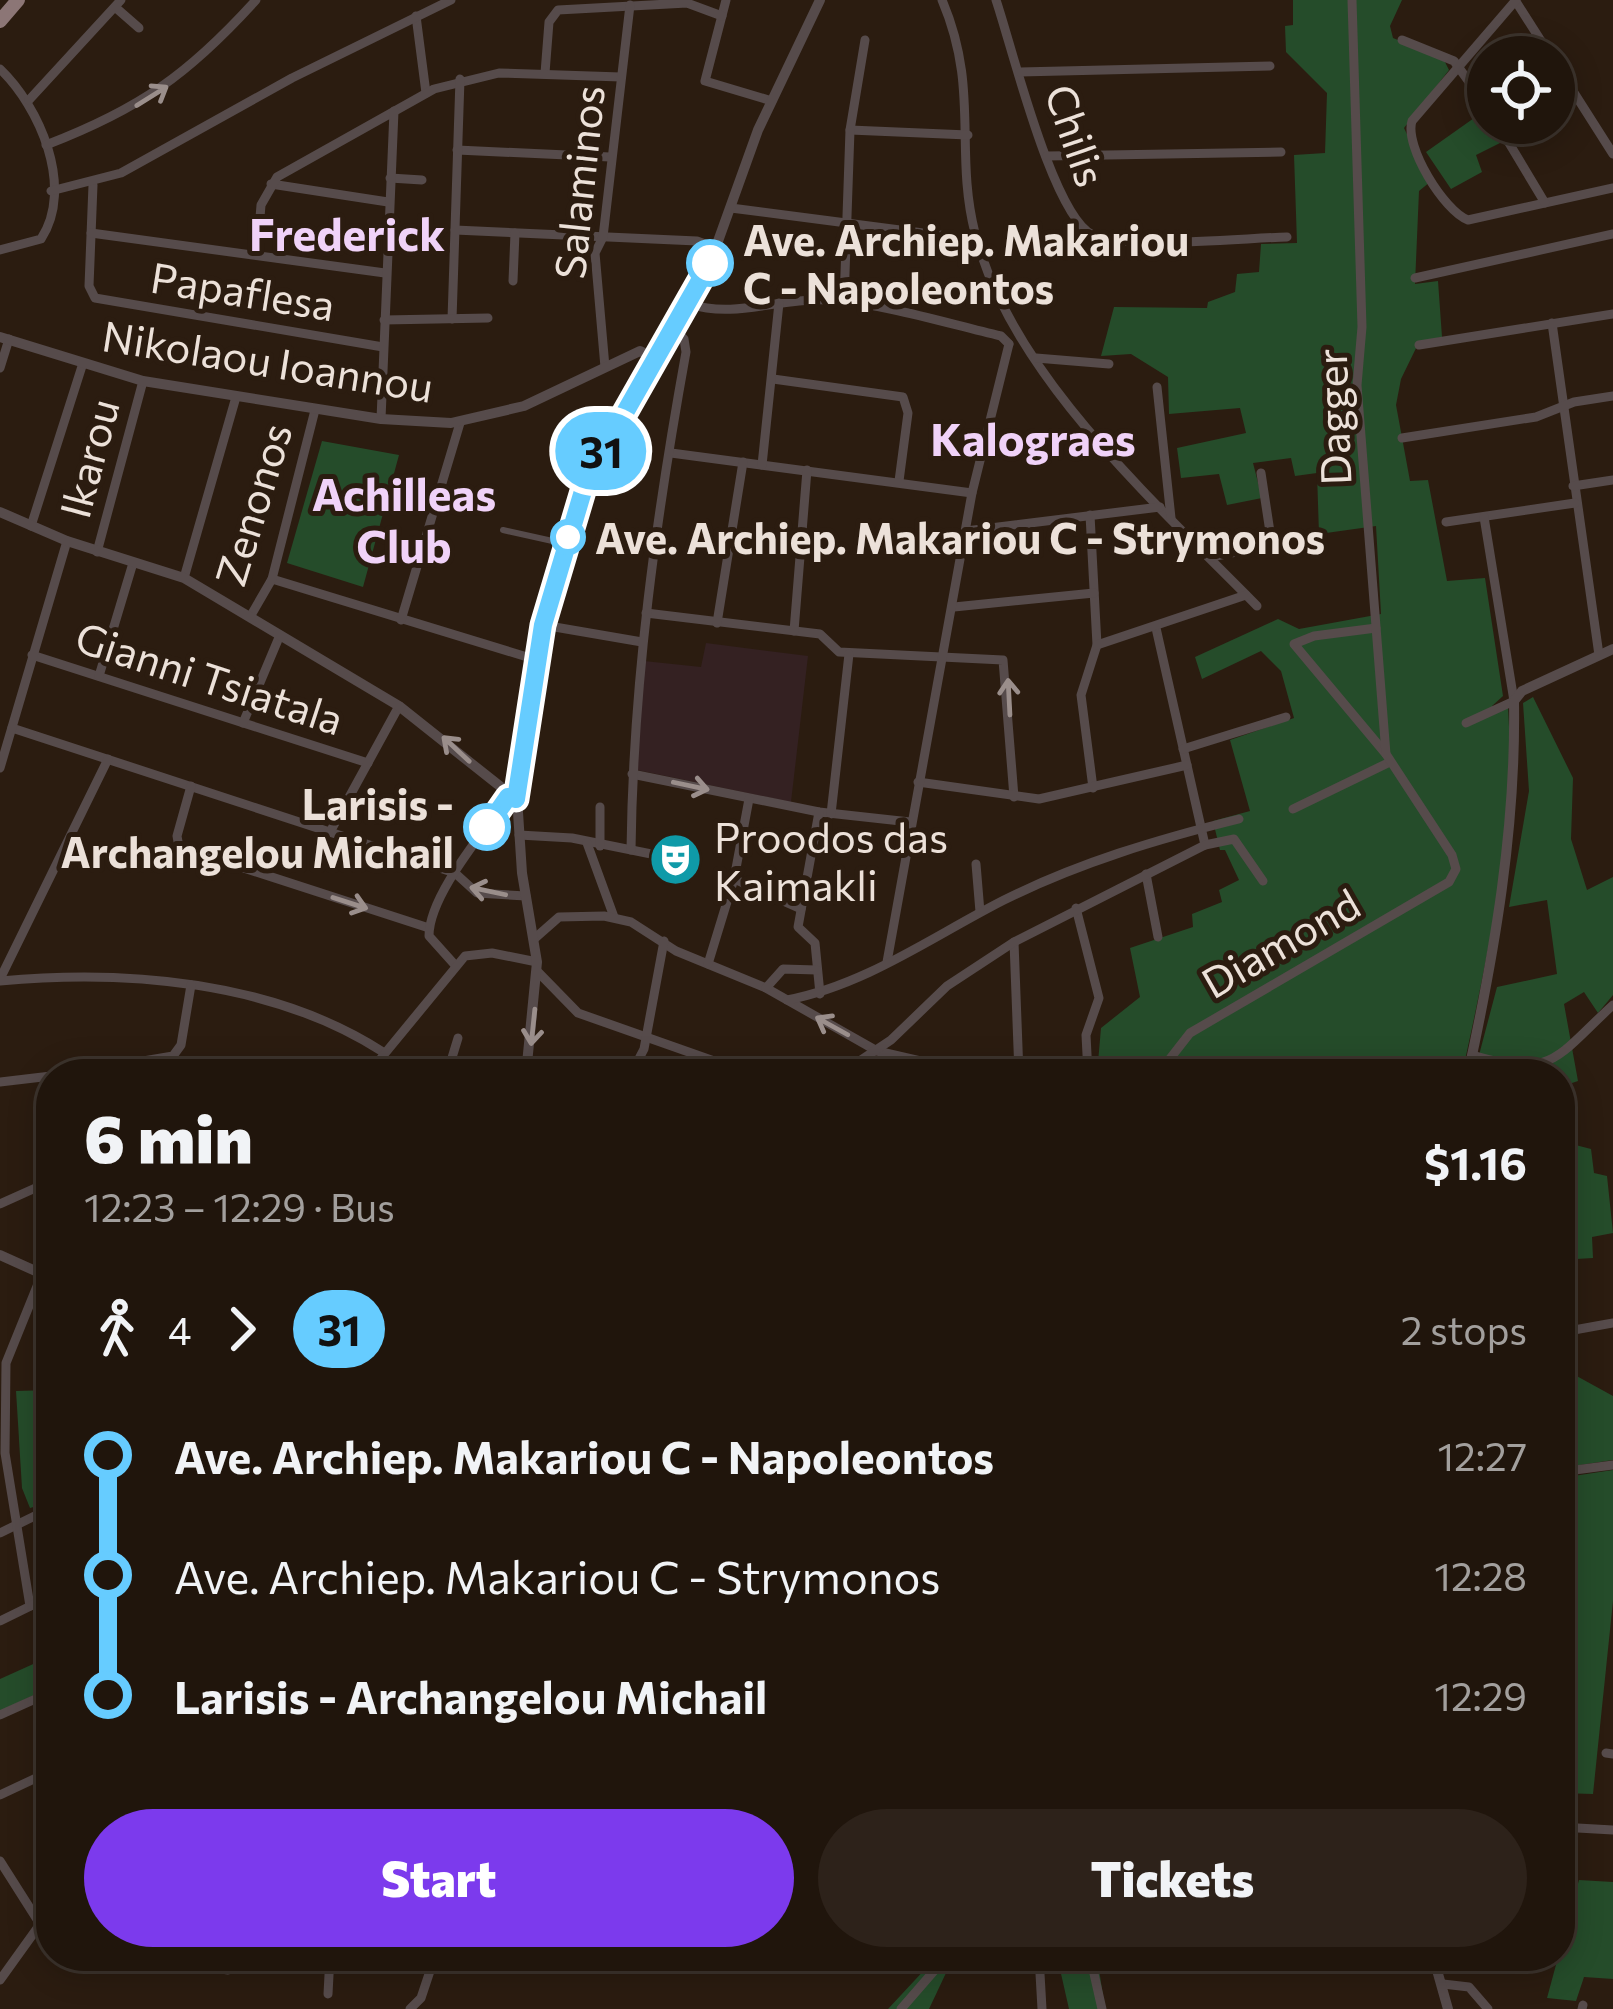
<!DOCTYPE html>
<meta charset="utf-8">
<style>
body{margin:0;font-family:Commissioner,sans-serif;background:#2d221a;color:#f1f3f6;height:100vh;display:flex;flex-direction:column;font-size:45px;white-space:nowrap}
*{box-sizing:border-box;margin:0}
p{font-size:39px;color:#a29f9d}
.icon{flex:none;width:66px;height:66px;fill:none;stroke:currentColor;stroke-width:2;stroke-linecap:round;stroke-linejoin:round}
.map{position:relative;flex:1;overflow:hidden}
.drawer{position:absolute;left:36px;top:1059px;width:1539px;height:912px;display:flex;flex-direction:column;background:#20150c;border-radius:48px;box-shadow:0 6px 30px #0003,0 0 0 3px #3d342d}
.drawer>*{flex:none}
.badge{padding:0 24px;border-radius:39px;font-size:42px;line-height:78px}
.controls{position:absolute;left:1467px;top:36px;display:grid;gap:24px}
.controls a{display:grid;place-items:center;width:108px;height:108px;border-radius:50%;background:#20150c;box-shadow:0 6px 30px #0003,0 0 0 3px #3d342d;font-size:60px}
.map>.badge{position:absolute;translate:-50% -50%;box-shadow:0 0 0 6px #fff}
.legs{display:flex;align-items:center;gap:18px;height:132px;padding:0 48px;font-size:39px}
.legs p{margin-inline-start:auto}
.overview{display:flex;align-items:center;justify-content:space-between;height:204px;padding:0 48px}
h1{font-size:66px;font-weight:800;line-height:90px}
.action{display:flex;gap:24px;margin-top:auto;padding:24px 48px}
.action a{flex:1;height:138px;border-radius:72px;background:#7c3aed;color:#fff;font-size:48px;font-weight:800;line-height:138px;text-align:center}
.action a+a{background:#2d221a;color:#f1f3f6}
ul{padding:0 48px;list-style:none}
li{display:flex;align-items:center;gap:42px;height:120px;font-size:45px}
li i{display:grid;place-items:center;width:18px;height:100%;margin:0 15px;background:currentColor}
li i::after{content:'';width:30px;height:30px;margin:-15px;border:9px solid;border-radius:50%;background:#20150c}
li p{margin-inline-start:auto}
li:first-child i{background:linear-gradient(#0000 50%,currentColor 0)}
li:last-child i{background:linear-gradient(currentColor 50%,#0000 0)}
.map>svg:first-child{display:block}
.education{fill:#342122}
.green{fill:#254c2a}
.lines{fill:none;stroke-linecap:round;stroke-linejoin:round}
.pedestrian{stroke:#564b4b;stroke-width:6}
.minor{stroke:#564b4b;stroke-width:9}
.tertiary{stroke:#564b4b;stroke-width:10}
.primary{stroke:#8c7676;stroke-width:14}
.oneway{stroke:#9a8e8b}
.line-1-casing{stroke:#fff;stroke-width:27}
.line-1{stroke:#6cf;stroke-width:18}
.stop-1-dot{fill:#fff;stroke:#6cf;stroke-width:6}
.labels{text-anchor:middle;dominant-baseline:central;stroke-width:10;stroke-linejoin:round;paint-order:stroke}
.street-label{font-size:42px;fill:#ece1d9;stroke:#2b1c10}
.stop-label{font-size:42px;font-weight:bold;fill:#ece1d9;stroke:#2b1c10;text-anchor:start}
.poi-label{font-size:42px;fill:#ece1d9;stroke:#2b1c10;text-anchor:start}
.neighbourhood-label{font-size:45px;font-weight:bold;fill:#f0d2f8;stroke:#2b1c10}
</style>
<div class="map">
<svg width="1613" height="2009" viewBox="0 0 1613 2009">
<rect width="100%" height="100%" fill="#2b1c10"/>
<polygon class="education" points="706,643 808,656 791,802 637,770 644,661 701,667"/>
<g class="green">
<path d="M1293 0H1402L1390 26 1393 38 1443 58 1449 70 1404 128 1430 182 1419 191 1415 284 1438 281 1442 337 1419 342 1401 379 1396 405 1410 481 1428 480 1447 581 1485 578 1503 696 1492 706 1495 711 1508 706C1516 829 1488 955 1462 1074H1097L1101 1028 1140 997 1130 948 1193 927 1192 914 1222 902 1219 890 1239 880 1225 850H1220L1213 821 1250 811 1230 740 1294 718 1281 671 1261 651 1202 679 1195 657 1278 619 1299 629 1381 614 1376 526 1319 534 1317 473 1295 476 1291 458 1253 463 1262 498 1227 505 1219 474 1181 478 1177 448 1246 433 1240 408 1169 414 1168 377 1131 354 1101 356 1114 307 1207 308 1208 302 1235 292 1237 274 1259 272 1261 244 1297 243 1294 155 1325 153 1327 93 1286 52 1285 26 1293 25Z"/>
<polygon points="1484,111 1502,142 1476,155 1482,172 1451,189 1426,152"/>
<polygon points="322,441 399,455 363,587 287,563"/>
<polygon points="1533,697 1573,778 1571,839 1587,890 1613,877 1613,995 1598,1013 1584,992 1564,1004 1578,1081 1560,1087 1560,1074 1474,1074 1497,987 1557,974 1547,900 1509,907 1529,791 1523,703"/>
<polygon points="1560,1141 1591,1149 1594,1173 1607,1176 1613,1233 1592,1237 1593,1258 1560,1260"/>
<polygon points="1560,1357 1573,1374 1613,1396 1613,1460 1560,1468"/>
<polygon points="51,1390 51,1502 30,1508 22,1488 16,1391"/>
<polygon points="1613,1470 1613,1601 1593,1794 1560,1793 1560,1478"/>
<polygon points="51,1656 51,1687 0,1711 0,1679"/>
<polygon points="1579,1880 1613,1882 1613,1979 1584,1977 1576,2001 1547,1998"/>
<polygon points="832,1956 954,1956 929,2009 888,2009 928,1966 832,1962"/>
<polygon points="1057,1956 1097,1956 1105,2009 1069,2009"/>
</g>
<g class="lines">
<polyline class="pedestrian" points="503,530 566,544"/>
<g class="minor">
<polyline points="726,0 705,81 772,101"/>
<path d="M942 0C980 89 954 150 975 233 1011 375 1155 502 1257 606"/>
<path d="M996 0C1012 47 1053 217 1093 235 1127 250 1244 238 1287 237"/>
<polyline points="1515,0 1613,154"/>
<path d="M1516 0 1412 121C1404 146 1444 211 1468 220L1613 188"/>
<polyline points="115,7 139,28"/>
<polyline points="416,16 426,93"/>
<polyline points="1402,40 1454,61 1488,108"/>
<path d="M0 69C39 106 75 187 41 239L0 250"/>
<polyline points="1020,72 1270,66"/>
<polyline points="545,73 549,22 558,10 687,3 722,16"/>
<polyline points="29,100 121,0"/>
<polyline points="1497,123 1545,203"/>
<polyline points="850,130 968,135"/>
<path d="M46 145C140 109 189 74 256 0"/>
<polyline points="457,150 610,157"/>
<polyline points="1047,156 1281,152"/>
<polyline points="390,178 422,180"/>
<polyline points="271,184 388,202"/>
<polyline points="93,185 89,286 95,298 383,347"/>
<polyline points="51,191 121,173 292,78 451,0"/>
<polyline points="731,208 977,240"/>
<polyline points="455,230 697,241 716,248"/>
<polyline points="91,233 385,273"/>
<polyline points="388,245 423,250"/>
<polyline points="257,255 261,205 277,177 434,89 499,73 621,77"/>
<polyline points="1415,278 1613,234"/>
<polyline points="513,281 515,233"/>
<polyline points="844,302 850,130 865,40"/>
<path d="M690 304C735 319 781 297 828 300 886 304 945 323 1001 336L1009 344"/>
<polyline points="452,319 460,79"/>
<polyline points="384,320 488,318"/>
<polyline points="1552,323 1599,655"/>
<polyline points="1419,345 1613,314"/>
<polyline points="1036,358 1109,364"/>
<polyline points="605,367 595,253 603,237 630,5"/>
<polyline points="0,368 9,339"/>
<polyline points="773,379 903,397 908,413 899,481"/>
<polyline points="1157,387 1171,518"/>
<polyline points="381,419 394,111"/>
<polyline points="1402,438 1536,417 1574,402 1613,396"/>
<polyline points="671,453 972,493"/>
<polyline points="762,465 779,303"/>
<polyline points="1573,486 1613,480"/>
<polyline points="1090,515 1097,645 1081,695 1093,788"/>
<polyline points="1446,522 1575,503"/>
<polyline points="31,526 83,363"/>
<polyline points="966,531 1160,507"/>
<polyline points="97,552 143,381"/>
<polyline points="1211,557 1272,545 1261,473"/>
<polyline points="184,578 236,397"/>
<polyline points="272,579 537,660"/>
<polyline points="954,607 1094,593"/>
<polyline points="646,613 820,634 839,652 1003,660 1014,797"/>
<polyline points="250,617 272,579 315,410"/>
<polyline points="401,620 460,423"/>
<polyline points="717,623 743,462"/>
<polyline points="543,625 642,642"/>
<polyline points="1156,628 1205,845"/>
<polyline points="1376,628 1314,636 1294,644 1386,754"/>
<polyline points="794,631 807,470"/>
<polyline points="1097,645 1246,595"/>
<polyline points="32,655 368,763"/>
<polyline points="99,676 133,563"/>
<polyline points="243,723 280,635"/>
<polyline points="1466,723 1514,701 1484,517"/>
<polyline points="12,728 455,873 477,893 526,896"/>
<polyline points="1183,749 1286,717"/>
<polyline points="0,768 67,541"/>
<polyline points="632,774 819,812 910,822"/>
<polyline points="918,782 1039,799 1187,765"/>
<polyline points="191,786 177,836 179,847 429,928"/>
<polyline points="1293,809 1390,762"/>
<polyline points="819,812 798,927 815,943 820,994"/>
<polyline points="831,814 849,654"/>
<polyline points="330,832 399,706"/>
<polyline points="519,835 572,838 686,861"/>
<polyline points="587,843 614,917"/>
<polyline points="600,846 600,807"/>
<path d="M631 850C633 682 656 518 686 352L684 339 674 328"/>
<polyline points="976,864 980,912"/>
<polyline points="1146,874 1158,937"/>
<polyline points="734,879 801,909"/>
<polyline points="1076,908 1099,998 1086,1035 1088,1074"/>
<polyline points="534,939 559,917 604,916 631,922 676,951 766,988 877,1051 977,1074"/>
<polyline points="1014,942 1019,1074"/>
<polyline points="887,962 972,493 1009,344"/>
<polyline points="708,964 734,879 749,799"/>
<path d="M455 965 429 936C429 895 484 832 508 797"/>
<polyline points="537,971 578,1013 751,1074"/>
<polyline points="0,979 108,759"/>
<path d="M0 981C126 969 273 981 383 1052"/>
<polyline points="766,988 783,969 817,970"/>
<path d="M787 1000C866 985 933 936 1004 900 1078 863 1158 839 1239 819"/>
<path d="M1472 1055C1554 1079 1555 1058 1613 1005"/>
<polyline points="66,1074 173,1056 181,1045 191,985"/>
<polyline points="368,1074 465,956 492,953 537,962"/>
<polyline points="447,1074 458,1038"/>
<polyline points="631,1074 644,1049 664,941"/>
<polyline points="840,1074 891,1040 947,986 1014,942 1205,845 1234,839 1263,881"/>
<polyline points="1158,1074 1190,1033 1449,882 1456,869 1452,855 1386,754 1357,385 1362,327 1352,0"/>
<polyline points="0,1082 51,1076"/>
<polyline points="0,1204 51,1181"/>
<polyline points="1563,1332 1613,1323"/>
<polyline points="1560,1472 1613,1465"/>
<polyline points="0,1533 51,1508"/>
<polyline points="30,1606 5,1453 6,1363 42,1274"/>
<polyline points="0,1621 51,1596"/>
<polyline points="0,1715 51,1692"/>
<polyline points="1606,1753 1613,1754"/>
<polyline points="39,1777 51,1799"/>
<polyline points="0,1795 51,1771"/>
<polyline points="1560,1827 1613,1830"/>
<polyline points="0,1861 40,1924"/>
<polyline points="136,1956 228,1970 238,1956"/>
<polyline points="1039,1956 1042,2009"/>
<polyline points="1090,1956 1102,2009"/>
<polyline points="1335,1956 1335,1961"/>
<polyline points="0,1980 51,1909"/>
<polyline points="1443,1984 1469,1987 1488,2009"/>
<polyline points="328,1994 330,1956"/>
<polyline points="410,2009 421,1998 435,1956"/>
<polyline points="901,2009 947,1956"/>
<polyline points="1582,2009 1583,2005"/>
</g>
<g class="tertiary">
<polyline points="0,337 143,381 381,419 451,423 524,406 640,351 657,359"/>
<polyline points="0,512 67,541 184,578 399,706 516,799"/>
<polyline points="526,1074 537,962 522,873 516,782 543,625 586,481 708,269 758,130 820,0"/>
<path d="M1468 1074C1495 950 1516 828 1514 701L1522 691 1613 649"/>
<polyline points="0,1255 51,1278"/>
<polyline points="1433,1956 1448,2009"/>
</g>
<polyline class="primary" points="0,21 18,0"/>
</g>
<defs><path id="oneway-shaft" d="M-6 0H5M1.5-3L5.5 0L1.5 3" fill="none" stroke-width="1.6" stroke-linecap="round" stroke-linejoin="round" transform="scale(3)"/></defs>
<g class="oneway">
<use href="#oneway-shaft" transform="translate(152 96) rotate(-32)"/>
<use href="#oneway-shaft" transform="translate(1009 697) rotate(-93)"/>
<use href="#oneway-shaft" transform="translate(456 749) rotate(-137)"/>
<use href="#oneway-shaft" transform="translate(691 786) rotate(12)"/>
<use href="#oneway-shaft" transform="translate(488 891) rotate(-168)"/>
<use href="#oneway-shaft" transform="translate(350 903) rotate(18)"/>
<use href="#oneway-shaft" transform="translate(832 1026) rotate(-151)"/>
<use href="#oneway-shaft" transform="translate(533 1027) rotate(96)"/>
</g>
<g class="lines">
<defs>
<polyline id="line-1" points="487,827 508,797 516,799 543,625 586,481 710,263"/>
</defs>
<use href="#line-1" class="line-1-casing"/>
<use href="#line-1" class="line-1"/>
</g>
<defs>
<symbol id="theatre-disc" viewBox="-11 -11 22 22"><circle r="9.5" fill="#0f9aa8" stroke="#2b1c10"/><path d="M-5-5.5Q0-4 5-5.5V0Q5 5 0 6Q-5 5-5 0ZM-3.3-2.5H-1v1.5H-3.3ZM1-2.5H3.3v1.5H1ZM-2.8 1Q0 5.5 2.8 1Z" fill="#fff"/></symbol>
</defs>
<g fill-rule="evenodd">
<use href="#theatre-disc" x="646" y="830" width="59" height="59"/>
</g>
<g class="stop-1-dot">
<circle cx="710" cy="263" r="21"/>
<circle cx="568" cy="537" r="15"/>
<circle cx="487" cy="827" r="21"/>
</g>
<g class="labels">
<g class="street-label">
<text transform="translate(1077 135) rotate(71)">Chilis</text>
<text transform="translate(578 182) rotate(-84)">Salaminos</text>
<text transform="translate(243 290) rotate(9)">Papaflesa</text>
<text transform="translate(268 360) rotate(9)">Nikolaou Ioannou</text>
<text transform="translate(1332 417) rotate(-92)">Dagger</text>
<text transform="translate(88 458) rotate(-75)">Ikarou</text>
<text transform="translate(252 504) rotate(-73)">Zenonos</text>
<text transform="translate(210 677) rotate(18)">Gianni Tsiatala</text>
<text transform="translate(1280 942) rotate(-30)">Diamond</text>
</g>
<g class="stop-label">
<text x="743" y="239">Ave. Archiep. Makariou<tspan x="743" dy="48">C - Napoleontos</tspan></text>
<text x="595" y="537">Ave. Archiep. Makariou C - Strymonos</text>
<text x="454" y="803" text-anchor="end">Larisis -<tspan x="454" dy="48">Archangelou Michail</tspan></text>
</g>
<g class="poi-label">
<text x="714" y="836">Proodos das<tspan x="714" dy="48">Kaimakli</tspan></text>
</g>
<g class="neighbourhood-label">
<text x="347" y="232">Frederick</text>
<text x="1033" y="437">Kalograes</text>
<text x="404" y="492">Achilleas<tspan x="404" dy="52">Club</tspan></text>
</g>
</g>
</svg>
<div class="controls">
<a><svg class="icon" aria-label="locate" viewBox="0 0 24 24"><circle cx="12" cy="12" r="6"/><path d="M12 2v4M12 18v4M2 12h4M18 12h4"/></svg></a>
</div>
<b class="badge" style="left:601px;top:451px;background:#6cf;color:#111">31</b>
<section class="drawer">
<div class="overview"><div><h1>6 min</h1><p>12:23 – 12:29 · Bus</p></div><b>$1.16</b></div>
<div class="legs"><svg class="icon" aria-label="walk" viewBox="0 0 24 24"><circle cx="13" cy="4" r="2"/><path d="M13 8l-2 6 4 7M11 14l-3 7M7 12l3-4h3l4 4"/></svg>4<svg class="icon" aria-label="forward" viewBox="0 0 24 24"><path d="M9 5l7 7-7 7"/></svg><b class="badge" style="background:#6cf;color:#111">31</b><p>2 stops</p></div>
<ul>
<li><i style="color:#6cf"></i><b>Ave. Archiep. Makariou C - Napoleontos</b><p>12:27</p></li>
<li><i style="color:#6cf"></i><span>Ave. Archiep. Makariou C - Strymonos</span><p>12:28</p></li>
<li><i style="color:#6cf"></i><b>Larisis - Archangelou Michail</b><p>12:29</p></li>
</ul>
<div class="action"><a>Start</a><a>Tickets</a></div>
</section>
</div>
